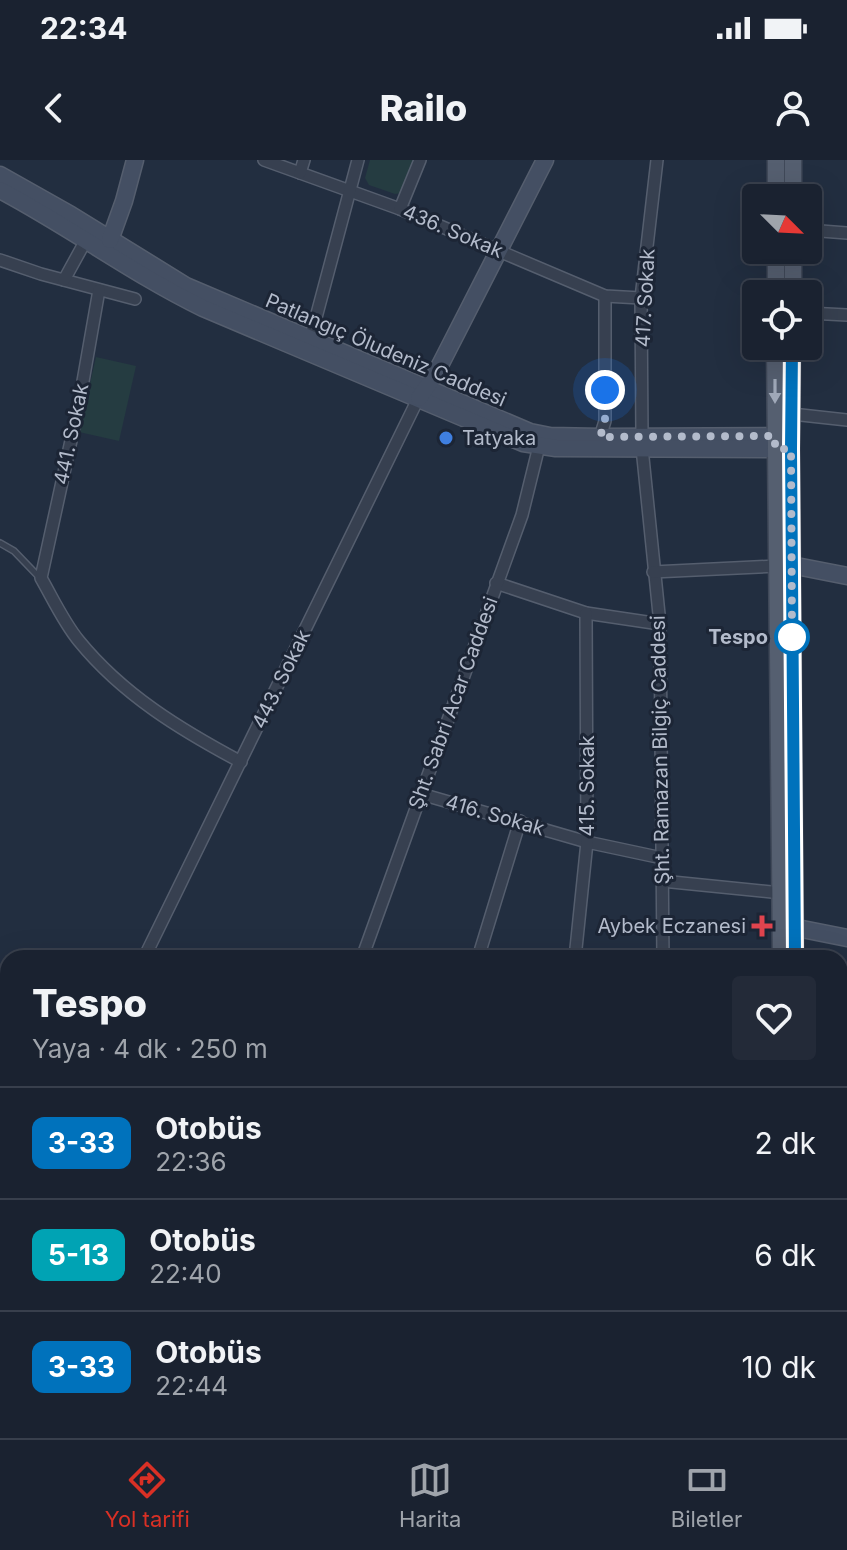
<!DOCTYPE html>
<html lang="tr">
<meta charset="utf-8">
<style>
body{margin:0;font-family:Inter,sans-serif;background:#232a38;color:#f1f3f6;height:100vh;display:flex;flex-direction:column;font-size:30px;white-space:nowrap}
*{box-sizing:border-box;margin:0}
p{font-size:26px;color:#9fa4ab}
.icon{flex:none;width:44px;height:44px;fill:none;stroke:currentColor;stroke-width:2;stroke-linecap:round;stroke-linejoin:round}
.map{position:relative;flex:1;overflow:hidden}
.sheet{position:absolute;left:0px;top:790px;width:848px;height:488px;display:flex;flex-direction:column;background:#1a2230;border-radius:24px 24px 0 0;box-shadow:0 8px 32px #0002,0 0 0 2px #383f4c}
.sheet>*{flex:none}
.badge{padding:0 16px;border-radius:12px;font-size:28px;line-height:52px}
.needle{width:52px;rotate:114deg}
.controls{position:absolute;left:742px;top:24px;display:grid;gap:16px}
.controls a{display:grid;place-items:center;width:80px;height:80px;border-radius:8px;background:#1a2230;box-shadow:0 8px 32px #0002,0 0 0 2px #383f4c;font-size:40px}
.you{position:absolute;width:40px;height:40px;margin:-20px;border:6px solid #fff;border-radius:50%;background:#1a73e8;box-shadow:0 0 0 12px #1a73e833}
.map>.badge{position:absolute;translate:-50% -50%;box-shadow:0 0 0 4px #fff}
.round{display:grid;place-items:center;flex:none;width:84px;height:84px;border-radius:8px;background:#232a38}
.head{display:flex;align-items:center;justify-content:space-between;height:136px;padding:0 32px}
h1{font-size:38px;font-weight:800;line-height:60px}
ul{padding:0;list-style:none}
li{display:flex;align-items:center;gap:24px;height:112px;padding:0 32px;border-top:2px solid #383f4c}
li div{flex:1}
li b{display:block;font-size:30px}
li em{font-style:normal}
li .badge{min-width:88px;font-weight:700;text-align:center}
.status{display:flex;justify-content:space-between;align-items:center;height:56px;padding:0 40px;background:#1a2230;direction:ltr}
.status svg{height:22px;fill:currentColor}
header{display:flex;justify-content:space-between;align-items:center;height:104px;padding:0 32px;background:#1a2230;font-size:36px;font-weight:800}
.tabs{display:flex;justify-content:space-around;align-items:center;height:112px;border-top:2px solid #383f4c;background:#1a2230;font-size:22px;color:#9fa4ab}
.tabs a{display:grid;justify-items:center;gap:4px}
.tabs .active{color:#d93025}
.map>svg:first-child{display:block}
.green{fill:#253c41}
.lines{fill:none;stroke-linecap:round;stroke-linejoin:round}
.lane-casing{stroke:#555e6e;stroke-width:8}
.street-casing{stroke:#555e6e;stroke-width:14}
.secondary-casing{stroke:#555e6e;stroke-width:19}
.primary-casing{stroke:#404959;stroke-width:19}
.path{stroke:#40585b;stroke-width:2;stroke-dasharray:6 6;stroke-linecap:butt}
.lane{stroke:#374050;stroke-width:5}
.street{stroke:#374050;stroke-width:11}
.secondary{stroke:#444f63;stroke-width:16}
.primary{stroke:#555f70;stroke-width:16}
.oneway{fill:#a0a9b9}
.line-casing{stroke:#fff;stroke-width:18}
.line{stroke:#0072bc;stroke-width:12}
.walk{stroke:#b3bbcb;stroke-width:8;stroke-dasharray:0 14.4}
.shop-dot{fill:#3f7fe0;stroke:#1c2535;stroke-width:3}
.stop-dot{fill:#fff;stroke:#0072bc;stroke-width:4}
.health-dot{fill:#e0444e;stroke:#1c2535;stroke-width:3}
.labels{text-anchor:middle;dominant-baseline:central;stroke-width:6;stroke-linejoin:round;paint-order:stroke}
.street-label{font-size:20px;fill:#b3bbcb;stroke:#1c2535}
.poi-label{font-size:20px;fill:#b3bbcb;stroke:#1c2535;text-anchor:start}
.stop-label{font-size:20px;font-weight:bold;fill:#b3bbcb;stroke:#1c2535;text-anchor:end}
</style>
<div class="status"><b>22:34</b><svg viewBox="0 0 49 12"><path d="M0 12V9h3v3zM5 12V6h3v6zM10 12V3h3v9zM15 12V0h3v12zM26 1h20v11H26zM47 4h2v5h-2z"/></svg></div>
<header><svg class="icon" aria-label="back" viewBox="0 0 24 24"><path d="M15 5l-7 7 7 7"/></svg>Railo<svg class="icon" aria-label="person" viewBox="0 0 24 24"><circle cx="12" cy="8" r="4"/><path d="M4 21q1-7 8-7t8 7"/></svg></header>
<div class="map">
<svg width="847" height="1278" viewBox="0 0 847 1278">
<rect width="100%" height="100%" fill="#222e40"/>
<g class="green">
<polygon points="370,0 414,0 402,33 395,34 369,25 365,18"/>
<polygon points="96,197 136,206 119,281 79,272"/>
</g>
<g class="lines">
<defs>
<polyline id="lane" points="0,383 14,391 40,418"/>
<g id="street">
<polyline points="264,0 400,49 605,136 641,138"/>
<polyline points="300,13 304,0"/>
<polyline points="400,49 420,0"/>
<polyline points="808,70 847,73"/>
<polyline points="0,100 41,114 135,139"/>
<polyline points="64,120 86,80"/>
<path d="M99 130 79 244 41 418C53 439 64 463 79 481 123 535 181 570 241 602"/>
<polyline points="808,153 847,155"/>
<polyline points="310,180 358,0"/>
<polyline points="792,254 847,260"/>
<polyline points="642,276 641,138 657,0"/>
<polyline points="600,277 605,261 605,136"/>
<polyline points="642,288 660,464 663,798"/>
<polyline points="653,412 777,406"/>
<polyline points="496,423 586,453 660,464"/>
<polyline points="421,634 587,682 662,698"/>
<polyline points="662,721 781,733"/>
<polyline points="144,798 418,239"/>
<polyline points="362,798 522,355 539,286"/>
<polyline points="478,798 520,661"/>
<polyline points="575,798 587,682 586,453"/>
<polyline points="0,1082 8,1066"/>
<polyline points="0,1127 8,1126"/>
<polyline points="840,1147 847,1147"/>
<polyline points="568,1270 569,1278"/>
<polyline points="666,1270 668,1278"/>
<polyline points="236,1278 238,1270"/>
<polyline points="259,1278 260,1270"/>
<polyline points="386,1278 388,1270"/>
</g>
<g id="secondary">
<polyline points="0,15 71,55 186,126 530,272 550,276 600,277 790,276"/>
<path d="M0 30C70 67 133 114 203 148L523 283 556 288 787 289"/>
<polyline points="110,80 124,41 135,0"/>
<polyline points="419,238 435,215 545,0"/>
<polyline points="791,405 847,416"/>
<polyline points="782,765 847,778"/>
</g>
<g id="primary">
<polyline points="776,0 776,38"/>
<polyline points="793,0 793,38"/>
<polyline points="793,90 793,134"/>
<polyline points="776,134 776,90"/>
<polyline points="775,186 781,798"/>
<polyline points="792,186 791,289 795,798"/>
<polyline points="783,1270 784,1278"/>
<polyline points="796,1270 796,1278"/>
</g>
</defs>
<use href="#lane" class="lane-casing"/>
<use href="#street" class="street-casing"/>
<use href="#secondary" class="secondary-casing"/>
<use href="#primary" class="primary-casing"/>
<g class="path">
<polyline points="0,892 8,892"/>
<polyline points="129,1278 131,1270"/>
</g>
<use href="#lane" class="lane"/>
<use href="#street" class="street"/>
<use href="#secondary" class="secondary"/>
<use href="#primary" class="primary"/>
</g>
<defs><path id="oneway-solid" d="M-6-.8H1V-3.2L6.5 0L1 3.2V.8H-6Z" transform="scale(2)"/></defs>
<use class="oneway" href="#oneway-solid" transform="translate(775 231) rotate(90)"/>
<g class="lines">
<defs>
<polyline id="line" points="792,186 791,289 795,798"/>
</defs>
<use href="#line" class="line-casing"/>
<use href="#line" class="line"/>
<polyline class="walk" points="605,230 605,261 600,277 775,276 775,289 791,289 792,477"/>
</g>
<circle class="shop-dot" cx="446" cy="278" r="8"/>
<circle class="stop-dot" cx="792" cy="477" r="16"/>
<path class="health-dot" d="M758 754h8v8h8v8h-8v8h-8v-8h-8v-8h8z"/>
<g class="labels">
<g class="street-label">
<text transform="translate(453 71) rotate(23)">436. Sokak</text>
<text transform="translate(645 138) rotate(-87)">417. Sokak</text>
<text transform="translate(386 190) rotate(23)">Patlangıç Öludeniz Caddesi</text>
<text transform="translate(71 274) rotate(-78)">441. Sokak</text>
<text transform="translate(281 519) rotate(-64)">443. Sokak</text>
<text transform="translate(453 543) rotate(-70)">Şht. Sabri Acar Caddesi</text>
<text transform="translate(660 590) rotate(-91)">Şht. Ramazan Bilgiç Caddesi</text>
<text transform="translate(587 626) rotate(-90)">415. Sokak</text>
<text transform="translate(495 655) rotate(16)">416. Sokak</text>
</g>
<g class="poi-label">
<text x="462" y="278">Tatyaka</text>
<text x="746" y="766" text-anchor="end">Aybek Eczanesi</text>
</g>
<g class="stop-label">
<text x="768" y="477">Tespo</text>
</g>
</g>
</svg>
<div class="controls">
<a><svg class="needle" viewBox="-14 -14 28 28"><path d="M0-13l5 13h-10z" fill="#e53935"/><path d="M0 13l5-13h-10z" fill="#9fa4ab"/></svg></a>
<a><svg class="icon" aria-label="locate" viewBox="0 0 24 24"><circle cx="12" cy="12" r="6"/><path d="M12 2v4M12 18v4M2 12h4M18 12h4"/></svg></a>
</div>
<div class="you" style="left:605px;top:230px"></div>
<section class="sheet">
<div class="head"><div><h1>Tespo</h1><p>Yaya · 4 dk · 250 m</p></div><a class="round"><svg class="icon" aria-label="heart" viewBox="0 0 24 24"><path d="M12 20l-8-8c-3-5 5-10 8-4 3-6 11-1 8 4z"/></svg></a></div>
<ul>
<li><span class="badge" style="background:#0072bc;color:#fff">3-33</span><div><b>Otobüs</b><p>22:36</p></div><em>2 dk</em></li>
<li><span class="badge" style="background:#00a3b4;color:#fff">5-13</span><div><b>Otobüs</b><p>22:40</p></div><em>6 dk</em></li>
<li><span class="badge" style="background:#0072bc;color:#fff">3-33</span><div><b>Otobüs</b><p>22:44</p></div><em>10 dk</em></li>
</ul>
</section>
</div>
<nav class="tabs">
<a class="active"><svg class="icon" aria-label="directions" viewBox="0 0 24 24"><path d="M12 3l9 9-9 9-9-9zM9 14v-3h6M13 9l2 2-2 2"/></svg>Yol tarifi</a>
<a><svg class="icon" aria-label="map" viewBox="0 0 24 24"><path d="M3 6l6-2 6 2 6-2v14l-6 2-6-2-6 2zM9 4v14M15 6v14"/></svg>Harita</a>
<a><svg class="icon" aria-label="tickets" viewBox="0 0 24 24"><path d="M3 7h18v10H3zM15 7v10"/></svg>Biletler</a>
</nav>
